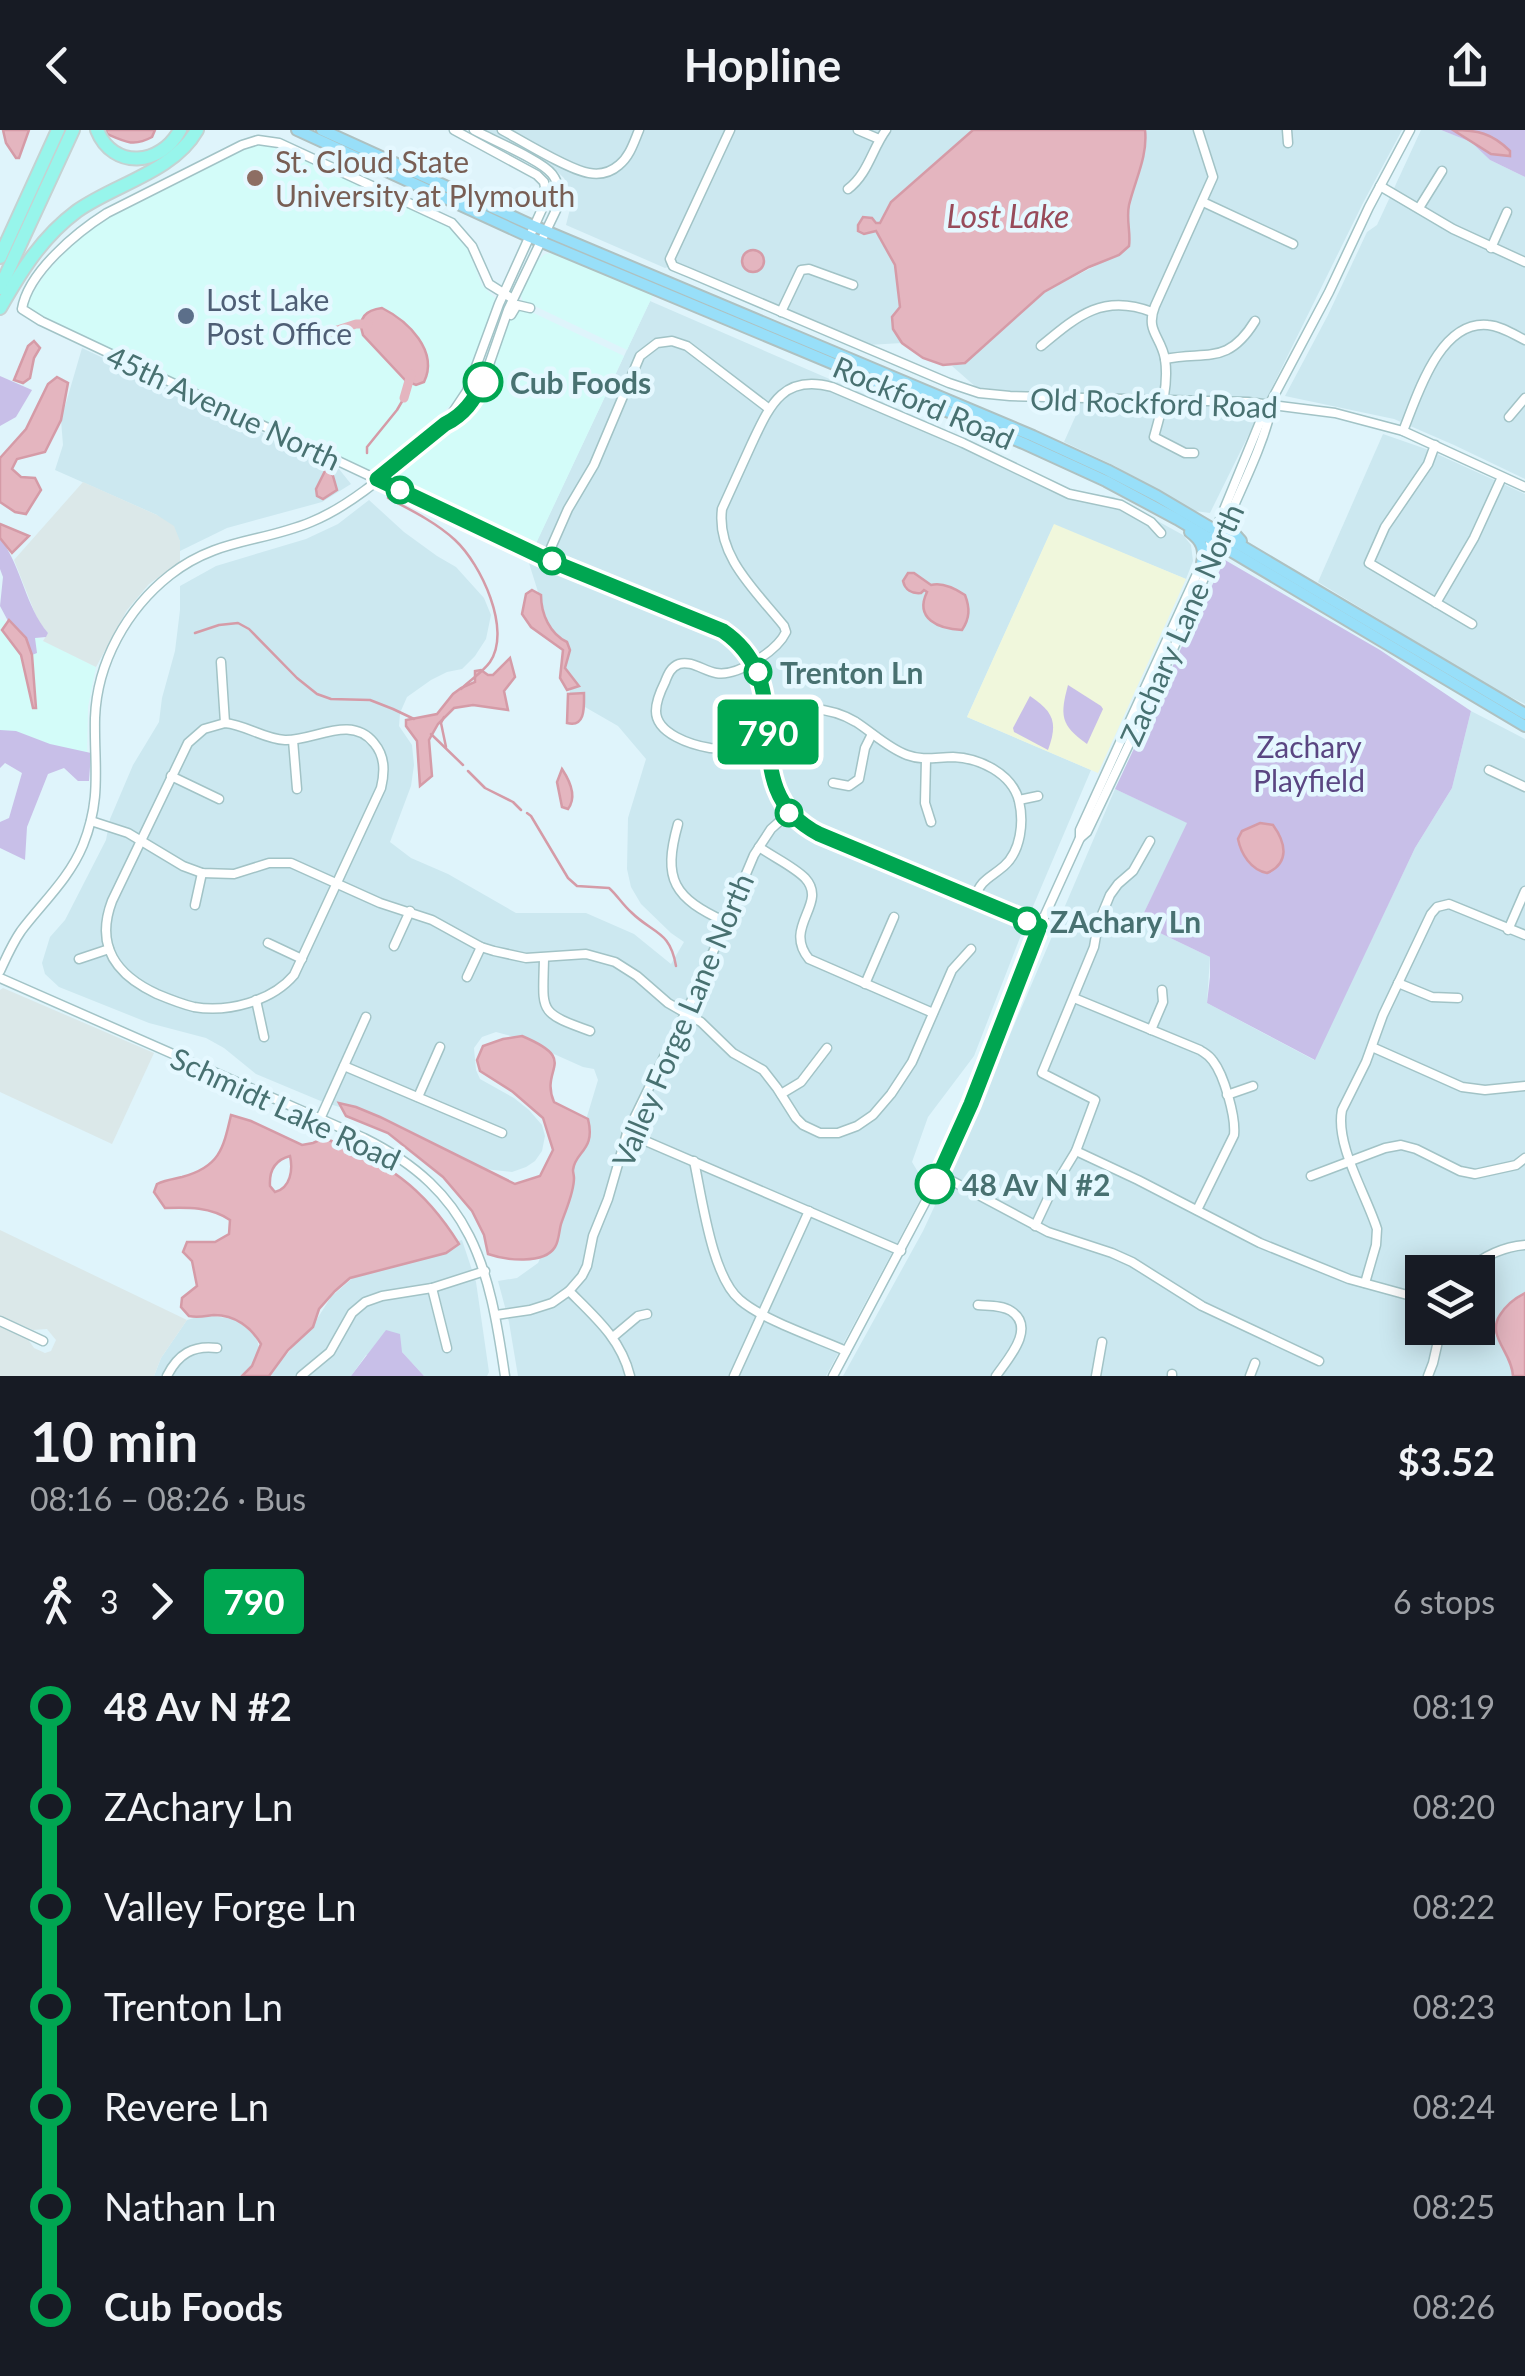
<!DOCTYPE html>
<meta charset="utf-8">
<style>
body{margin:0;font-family:Lato,sans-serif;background:#242831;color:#f1f3f6;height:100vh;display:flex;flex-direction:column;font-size:38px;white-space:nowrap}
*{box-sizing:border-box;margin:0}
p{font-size:32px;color:#9ea1a6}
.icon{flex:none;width:55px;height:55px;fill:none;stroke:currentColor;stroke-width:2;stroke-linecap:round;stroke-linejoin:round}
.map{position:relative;height:1246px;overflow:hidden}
.side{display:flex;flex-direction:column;background:#171b24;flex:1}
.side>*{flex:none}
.badge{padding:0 20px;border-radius:8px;font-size:35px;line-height:65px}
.buttons{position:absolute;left:1405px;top:1125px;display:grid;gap:20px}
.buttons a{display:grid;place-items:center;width:90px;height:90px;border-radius:0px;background:#171b24;box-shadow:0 5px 25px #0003;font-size:50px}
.map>.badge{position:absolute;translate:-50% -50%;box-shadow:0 0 0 5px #fff}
.legs{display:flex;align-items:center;gap:15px;height:110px;padding:0 30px;font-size:32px}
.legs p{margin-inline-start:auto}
.headline{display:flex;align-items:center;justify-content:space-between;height:170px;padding:0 30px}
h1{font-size:55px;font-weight:700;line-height:75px}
ul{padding:0 30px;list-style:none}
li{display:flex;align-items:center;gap:35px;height:100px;font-size:38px}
li i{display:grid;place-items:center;width:15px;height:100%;margin:0 12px;background:currentColor}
li i::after{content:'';width:25px;height:25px;margin:-12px;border:8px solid;border-radius:50%;background:#171b24}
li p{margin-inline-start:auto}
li:first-child i{background:linear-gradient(#0000 50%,currentColor 0)}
li:last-child i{background:linear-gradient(currentColor 50%,#0000 0)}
header{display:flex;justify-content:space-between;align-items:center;height:130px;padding:0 30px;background:#171b24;font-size:45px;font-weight:700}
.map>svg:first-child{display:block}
.residential{fill:#cce8f0;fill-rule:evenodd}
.commercial{fill:#d3fcf9}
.industrial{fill:#dbe8e9}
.education{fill:#f0f7dc}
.green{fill:#c8bfe8}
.water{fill:#e4b5bf;stroke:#d59ba7;stroke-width:2.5;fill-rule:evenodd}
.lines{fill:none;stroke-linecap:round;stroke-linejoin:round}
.stream{stroke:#d59ba7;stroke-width:2.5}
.river{stroke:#e4b5bf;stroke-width:9}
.minor-casing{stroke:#a2c3c6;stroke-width:11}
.major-casing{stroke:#aec1c1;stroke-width:14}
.highway-casing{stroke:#c4d2d2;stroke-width:16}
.minor{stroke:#fff;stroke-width:8}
.major{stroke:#98dff9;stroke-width:10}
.highway{stroke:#97f5eb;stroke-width:12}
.line-1-casing{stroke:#fff;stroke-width:22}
.line-1{stroke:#00a651;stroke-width:15}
.education-dot{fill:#8d6e63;stroke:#e5f8ff;stroke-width:4}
.service-dot{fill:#5c6f8a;stroke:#e5f8ff;stroke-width:4}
.stop-1-dot{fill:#fff;stroke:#00a651;stroke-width:5}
.labels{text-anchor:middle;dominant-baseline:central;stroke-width:9;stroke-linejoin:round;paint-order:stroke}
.education-label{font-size:30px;fill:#785e54;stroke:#e5f8ff;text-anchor:start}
.service-label{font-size:30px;fill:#4e5e75;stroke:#e5f8ff;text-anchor:start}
.stop-label{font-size:30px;font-weight:bold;fill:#487171;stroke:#e5f8ff;text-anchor:start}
.street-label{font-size:30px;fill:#487171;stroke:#e5f8ff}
.park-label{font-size:30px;fill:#5a4682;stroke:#e5f8ff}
.water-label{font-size:32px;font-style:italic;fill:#984b5a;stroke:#e5f8ff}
</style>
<header><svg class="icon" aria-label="back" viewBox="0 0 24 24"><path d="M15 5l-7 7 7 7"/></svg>Hopline<svg class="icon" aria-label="share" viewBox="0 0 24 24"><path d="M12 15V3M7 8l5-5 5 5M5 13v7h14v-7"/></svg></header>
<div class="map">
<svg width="1525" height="1246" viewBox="0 0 1525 1246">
<rect width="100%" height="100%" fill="#dff4fb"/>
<g class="residential">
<polygon points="482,0 973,0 903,60 886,79 880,94 876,93 874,100 895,135 900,177 893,199 902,213 868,215 679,133 665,138 566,95 570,79 570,63 564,48 549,34"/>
<polygon points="1145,0 1402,0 1363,73 1210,383 1195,381 1115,336 1064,312 1080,276 1078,263 1012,264 977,258 952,236 965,233 1044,162 1103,132 1130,105 1127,95 1129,75 1142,31 1146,8"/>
<polygon points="1421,0 1441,0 1471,12 1490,30 1525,47 1525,349 1454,315 1394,289 1285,266 1328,185 1367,102 1377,95"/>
<polygon points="650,171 931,293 1073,361 1114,367 1183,405 1191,415 1193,431 1186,449 1054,395 967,587 1091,640 1023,800 974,926 928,987 912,1032 927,1057 826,1246 518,1246 509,1192 498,1151 517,1148 538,1133 571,1061 573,1033 598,950 594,939 583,937 518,908 496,902 482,907 474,918 476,940 480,949 514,968 529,980 542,995 545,1006 542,1021 535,1031 526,1037 512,1042 484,1039 399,995 323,972 256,944 224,918 206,908 149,893 59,857 45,844 42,833 50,807 65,790 106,710 110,689 133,635 159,592 162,568 175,521 180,480 180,456 216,436 306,409 338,394 369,370 404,402 437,426 456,437 484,468 491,485 486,509 475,526 462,539 447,542 431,550 407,567 400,583 399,596 412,615 414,635 411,656 390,712 411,728 448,744 516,783 586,783 634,804 671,834 684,812 671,803 641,774 631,757 627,739 628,688 646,629 618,596 571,569 566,538 568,526 550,500 528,430"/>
<polygon points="82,218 339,339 351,354 322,372 227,398 180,421 180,411 157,385 55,340 63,315 61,290"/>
<polygon points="1383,304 1426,319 1525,364 1525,574 1492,558 1318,452"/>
<path d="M1471 581 1525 609V1163L1516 1168 1495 1205 1507 1223 1513 1237V1246H843L923 1101 962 1017 1115 659 1188 693 1139 793 1210 827 1207 873 1314 930 1415 718 1452 658ZM1422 1142H1478V1198H1422Z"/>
<polygon points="462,1110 476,1152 489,1242 487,1246 424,1246 402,1222 366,1225 351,1246 267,1246 272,1236 287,1224 317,1189 331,1167 356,1145"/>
<polygon points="204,1185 234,1189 256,1205 259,1218 257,1230 245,1246 154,1246 161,1228 187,1190"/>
</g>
<g class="commercial">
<polygon points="258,14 278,17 450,96 464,109 482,155 495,168 466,257 453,273 377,340 369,341 28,179 27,172 46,143 77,109 119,80 247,16"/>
<polygon points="552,123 654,163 627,220 522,170 521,165 535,133 545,124"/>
<polygon points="516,177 521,177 624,226 533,420 393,352 392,349 394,343 450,298 479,267 488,250 499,212"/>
<polygon points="0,489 96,537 88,577 87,628 0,610"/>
</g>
<g class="industrial">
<polygon points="83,352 157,385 174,396 180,411 180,432 149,454 127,480 96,537 43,511 48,503 38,491 14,430"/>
<polygon points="3,858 154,923 112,1014 0,962 0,860"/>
<polygon points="0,1100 187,1190 161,1228 154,1246 0,1246 0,1196 27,1208 34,1218 45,1223 51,1221 56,1210 47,1199 33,1200 0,1186"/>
</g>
<polygon class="education" points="1054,394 1186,449 1098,643 967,587"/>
<g class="green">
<polygon points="1441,0 1525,0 1525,47 1490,30 1471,12"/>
<polygon points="0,246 32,260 16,287 0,296"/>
<path d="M0 408C22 437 25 476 48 503L46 507 35 508 37 523 32 525 26 508 8 491 0 476 3 447 0 439Z"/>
<polygon points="1225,430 1380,520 1471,581 1452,658 1415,718 1315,930 1207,873 1210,847 1210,827 1139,793 1187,693 1115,659 1191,497"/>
<path d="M1068 555 1101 576 1103 579 1087 614C1060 595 1060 585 1068 555Z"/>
<path d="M1030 566C1054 582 1058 593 1048 620L1014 602 1013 598Z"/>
<polygon points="0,600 16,601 50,614 91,623 89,651 78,651 64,638 48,644 27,697 25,730 0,718 0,692 9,688 22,643 5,633 0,638"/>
<polygon points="386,1200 400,1204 402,1222 424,1246 351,1246"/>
</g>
<g class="water">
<polygon points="3,0 29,0 19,28 16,28 6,13"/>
<path d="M106 0H155L152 7C134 17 125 12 107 4Z"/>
<path d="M973 0H1145C1148 26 1135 50 1129 75 1126 90 1131 102 1129 116L1119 125 1089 137 1044 162 965 233 943 235 923 228 902 213 893 199 892 187 900 177 895 135 876 101 864 104 858 101V95L863 87 872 88 876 93H880L891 72Z"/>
<path d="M1453 0C1477 0 1492 3 1510 21V26L1491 24Z"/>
<circle cx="753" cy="131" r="11"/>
<path d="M382 178C408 191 439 221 424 252L416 255 406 251 363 205C357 188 366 180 382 178Z"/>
<polygon points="34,211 40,218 34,228 30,248 23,253 14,250 28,216"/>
<polygon points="57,247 68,253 61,290 45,322 17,329 12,339 21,347 35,348 41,360 26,384 15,382 0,372 0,328 26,299 48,254"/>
<polygon points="327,337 333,346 337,360 323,369 317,366 316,359"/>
<polygon points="0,394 29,406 12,423 0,408"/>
<path d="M908 443H914L931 455C942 452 956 459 965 465 970 478 970 488 962 500 939 499 914 489 927 462L924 460 921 463C912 464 905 460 903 451Z"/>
<path d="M532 460 541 465C541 484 550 504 567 512L570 520 565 538 579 556 567 560 560 548 563 520 531 497 522 484 526 464Z"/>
<polygon points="9,490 26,508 32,525 36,578 33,578 21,525 2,500"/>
<polygon points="510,528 515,547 504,561 508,580 473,575 454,578 438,594 429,610 432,646 420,656 417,611 406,596 406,590 437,584 453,564 461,558 475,552 475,541 481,540 488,545 493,545"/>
<path d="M584 563C584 576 586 598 567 593L568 564Z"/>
<path d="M562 639C570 651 577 667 568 679L562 677 557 652Z"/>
<path d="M1260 693 1273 695C1286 713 1290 733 1267 743 1251 740 1241 724 1238 709L1242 701Z"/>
<path d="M522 906C581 931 539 937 554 972L588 989C596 1021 575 1021 573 1040 573 1043 574 1045 574 1048 574 1063 566 1079 561 1094 559 1101 559 1111 555 1117 544 1135 505 1130 488 1124L484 1105 472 1081 443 1047 388 1003 346 986 339 973 356 977 380 987 515 1054 540 1046 553 1020 543 988 513 962 480 941 477 930 483 916 503 909Z"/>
<path d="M231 985 251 991 302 1015 313 1013 324 1008C386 1032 423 1056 459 1114L446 1123 350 1148 335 1161 319 1179 313 1197 288 1220 269 1246H242L252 1236 261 1214C251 1197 235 1185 214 1185 205 1186 198 1188 189 1186L181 1177 182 1168 197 1156 192 1131 183 1122 187 1112H215L229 1104 230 1090C211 1077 188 1077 165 1078L154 1062 157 1054C165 1050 173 1049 182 1047 219 1037 223 1020 231 985ZM290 1026C293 1039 291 1058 275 1062L270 1056C269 1041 275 1030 290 1026Z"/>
<path d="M1525 1163V1246H1513C1512 1222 1486 1206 1500 1185 1506 1175 1515 1168 1525 1163Z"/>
</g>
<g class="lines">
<g class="stream">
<polyline points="367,323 367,317 397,280 404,268"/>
<path d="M388 368C411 380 437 393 455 410 481 434 512 500 490 532 483 542 469 551 461 559"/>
<polyline points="195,503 219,495 238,493 249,499 297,548 317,564 331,569 370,570 393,579 414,589"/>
<polyline points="444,587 441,593 446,617"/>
<polyline points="431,604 463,635"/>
<polyline points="468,641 485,658 513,672 521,680"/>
<path d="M527 683 531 686 568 748 577 756 609 758C617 765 623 775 631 782 653 804 670 800 676 836"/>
</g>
<g class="river">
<polyline points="328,203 356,194 368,194"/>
<polyline points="404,268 411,244"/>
</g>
<defs>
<g id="minor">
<path d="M502 0C522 11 569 40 589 43 600 45 611 42 619 35 630 26 634 12 639 0"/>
<polyline points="730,0 670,129 673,136 690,143 949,253 979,263 1010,266 1248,272 1335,283 1403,301 1525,357"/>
<polyline points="858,0 879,9"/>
<polyline points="1287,0 1288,13"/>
<polyline points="1380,56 1453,99 1525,132"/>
<path d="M848 59C868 44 872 19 886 0"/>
<polyline points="1203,72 1293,114"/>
<polyline points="1419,78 1442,41"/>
<polyline points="1491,118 1507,82"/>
<path d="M513 169 489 154 472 116 452 93 279 13 258 10 242 15 107 83C77 102 28 142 22 179L41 191 546 429 723 501C805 557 728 658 819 704L1040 796"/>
<polyline points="781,182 801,140 809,139 853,155"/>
<polyline points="511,185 517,175 530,178"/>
<path d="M1041 216C1077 186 1103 163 1152 182"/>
<path d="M1165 229C1208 221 1228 235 1255 191"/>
<polyline points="1509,287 1525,268"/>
<polyline points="445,294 467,261 499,174 547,68 544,52 537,45 454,0"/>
<path d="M1403 301C1417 267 1439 190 1488 195 1501 196 1513 204 1525 210"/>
<polyline points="1435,315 1428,334 1385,397 1369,433 1472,494"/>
<path d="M1194 323H1185L1154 307C1161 282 1169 255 1165 229 1161 206 1145 201 1155 176L1213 47 1198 0"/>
<polyline points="546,429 568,379 594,335 640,226 657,213 672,211 687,216 768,278"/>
<polyline points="1436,473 1474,408 1502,347"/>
<polyline points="221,532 225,593"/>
<path d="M766 582C797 577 828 575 856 592 873 603 888 618 907 625 923 631 937 627 953 627 979 628 1012 643 1019 671 1024 692 1021 721 1004 736 989 749 982 748 974 769"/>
<path d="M225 593C246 595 264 609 285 610 314 611 351 584 374 613 385 626 385 641 381 658L294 845C272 871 228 883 194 877 181 874 169 869 157 864 116 845 95 816 112 771L188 613 204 599Z"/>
<polyline points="293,610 297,659"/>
<polyline points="926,629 925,673 931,692"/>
<path d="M770 631C755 631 747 626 733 621 726 619 718 619 710 618 692 615 656 604 656 581 656 571 661 560 665 552 668 544 671 537 679 534 691 530 704 541 716 543 737 547 777 521 786 502L784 496C756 461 716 426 722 379 732 357 742 335 752 313 770 275 783 244 832 257L963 313 1069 364 1121 375 1151 392 1161 403"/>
<polyline points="1489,640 1525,657"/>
<polyline points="171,646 219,669"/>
<polyline points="833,653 849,656 859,649 865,618 872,604"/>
<polyline points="1019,670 1038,666"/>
<polyline points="91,691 128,703 183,736 202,743 234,744 269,733 291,733 380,773 432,790 481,817 494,821 526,828 586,824 615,832 637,846 668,873 701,892 733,923 763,940 777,958 796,988 803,995 820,1003 838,1003 857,996 873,985 891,964 912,932 952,840 971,819"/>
<path d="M678 694C662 750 674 768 726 792"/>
<path d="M1080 708 1087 702C1137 598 1187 494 1229 387 1244 352 1262 317 1271 280"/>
<path d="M759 717C773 727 793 736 805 748 829 774 782 796 809 829L933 883"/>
<polyline points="195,775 202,743"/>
<polyline points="1508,800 1525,761"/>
<polyline points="268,813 302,829"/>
<polyline points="394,816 410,781"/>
<path d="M544 828C543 882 537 882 590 901"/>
<polyline points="79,829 109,819"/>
<path d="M0 841C6 828 12 814 21 801 42 773 69 749 83 715 102 668 94 636 95 588 97 532 127 479 170 445 217 408 261 413 311 392 360 372 404 327 445 294L456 288 463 282 483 252 508 180 558 76C559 64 560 54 552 44 541 30 492 10 474 0"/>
<polyline points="467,847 481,817"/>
<path d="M0 848 364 1008C473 1062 489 1136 505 1246"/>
<polyline points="1398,853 1432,867 1458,868"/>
<polyline points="865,854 894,787"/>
<path d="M1074 868 1200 920C1206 924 1209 925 1213 931 1224 945 1236 987 1234 1005L1197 1080"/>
<polyline points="256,870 264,907"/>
<polyline points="1151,900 1163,872 1162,860"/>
<polyline points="1372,917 1462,957 1485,960 1525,956"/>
<polyline points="344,936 502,1003"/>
<polyline points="781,964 801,952 827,918"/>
<polyline points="1227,965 1253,956"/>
<polyline points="418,967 440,917"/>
<polyline points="320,989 366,887"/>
<polyline points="627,1003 901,1121"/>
<polyline points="1076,1021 1138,1050 1260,1113 1349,1149 1422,1169"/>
<path d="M694 1031C702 1068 712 1147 740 1170 763 1190 817 1208 846 1221"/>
<polyline points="939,1044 1048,1102 1112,1123 1132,1132 1202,1176 1319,1231"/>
<polyline points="1311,1046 1385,1018 1401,1015 1416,1019 1460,1041 1475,1044 1516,1035 1525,1028"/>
<polyline points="1035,1096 1051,1062 1076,1021 1095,970 1042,943 1094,817 1098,794 1110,765 1118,754 1133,741 1150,711"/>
<path d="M1465 1142C1482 1127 1501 1117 1525 1115"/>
<path d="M1365 1153 1376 1115 1377 1099C1366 1064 1335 1015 1342 980L1366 932 1383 885 1431 784 1437 777 1449 774 1525 805"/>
<polyline points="432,1158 447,1218"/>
<path d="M569 1161C595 1187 621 1209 630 1246"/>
<path d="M978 1175C988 1176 1002 1175 1011 1181 1037 1198 1007 1230 996 1246"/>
<polyline points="496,1185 530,1180 552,1173 569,1161 582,1146 587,1136 593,1106 608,1069 627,1003 700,853 754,725 771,699 789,683"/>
<polyline points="0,1191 43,1211"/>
<polyline points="613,1207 638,1186 647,1184"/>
<polyline points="1172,1244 1172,1246"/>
<path d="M167 1246C178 1224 193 1215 217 1218"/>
<polyline points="301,1246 330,1222 352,1183 365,1172 382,1166 432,1158 485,1141"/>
<polyline points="734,1246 809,1081"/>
<polyline points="833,1246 936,1052 971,974 1040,796 1080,708 1080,700 1202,433 1260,292 1329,162 1369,77 1410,0"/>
<polyline points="1096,1246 1102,1212"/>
<polyline points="1250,1246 1255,1233"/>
<polyline points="1428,1246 1433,1233 1441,1198"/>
</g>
<g id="major">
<polyline points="297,0 530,107 1023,313 1106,351 1177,389 1525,596"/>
<polyline points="322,0 529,94 1033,306 1107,340 1157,366 1525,584"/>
<polyline points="1230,386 1233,402 1241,411"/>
<path d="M1190 402C1202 411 1205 419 1202 433"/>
</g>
<g id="highway">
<path d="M97 0C113 40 161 36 180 0"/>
<polyline points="0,127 58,0"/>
<polyline points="0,158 73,0"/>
<path d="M0 178C21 141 42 107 77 81 115 54 173 42 197 0"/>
</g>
</defs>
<use href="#minor" class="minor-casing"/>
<use href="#major" class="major-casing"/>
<use href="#highway" class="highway-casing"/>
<use href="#minor" class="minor"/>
<use href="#major" class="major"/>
<use href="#highway" class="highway"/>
</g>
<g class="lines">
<defs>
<path id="line-1" d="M483 252C474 270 464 285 445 294L377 349 546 429 723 501C805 557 728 657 819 704L1040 796 971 974 935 1054"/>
</defs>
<use href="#line-1" class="line-1-casing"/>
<use href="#line-1" class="line-1"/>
</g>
<circle class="education-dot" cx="255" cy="48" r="10"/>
<circle class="service-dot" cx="186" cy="186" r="10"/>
<g class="stop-1-dot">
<circle cx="483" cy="252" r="18"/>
<circle cx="400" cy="360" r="12"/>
<circle cx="552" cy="431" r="12"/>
<circle cx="758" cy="542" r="12"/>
<circle cx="789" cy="683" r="12"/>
<circle cx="1027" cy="791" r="12"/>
<circle cx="935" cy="1054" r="18"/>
</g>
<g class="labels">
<g class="education-label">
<text x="275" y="31">St. Cloud State<tspan x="275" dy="34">University at Plymouth</tspan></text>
</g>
<g class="service-label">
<text x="206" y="169">Lost Lake<tspan x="206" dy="34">Post Office</tspan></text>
</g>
<g class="stop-label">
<text x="510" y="252">Cub Foods</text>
<text x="780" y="542">Trenton Ln</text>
<text x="1050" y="791">ZAchary Ln</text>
<text x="962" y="1054">48 Av N #2</text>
</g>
<g class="street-label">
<text transform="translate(924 272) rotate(23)">Rockford Road</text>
<text transform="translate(1154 272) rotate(2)">Old Rockford Road</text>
<text transform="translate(224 277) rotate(25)">45th Avenue North</text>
<text transform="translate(1181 494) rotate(-66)">Zachary Lane North</text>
<text transform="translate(682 890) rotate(-67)">Valley Forge Lane North</text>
<text transform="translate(286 978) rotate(25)">Schmidt Lake Road</text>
</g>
<g class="park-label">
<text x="1309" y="616">Zachary<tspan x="1309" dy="34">Playfield</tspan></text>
</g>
<g class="water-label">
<text x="1008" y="85">Lost Lake</text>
</g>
</g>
</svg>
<div class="buttons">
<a><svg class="icon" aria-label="layers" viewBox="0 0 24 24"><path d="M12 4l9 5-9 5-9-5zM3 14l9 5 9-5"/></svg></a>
</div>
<b class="badge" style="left:768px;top:602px;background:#00a651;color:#fff">790</b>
</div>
<section class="side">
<div class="headline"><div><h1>10 min</h1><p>08:16 – 08:26 · Bus</p></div><b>$3.52</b></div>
<div class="legs"><svg class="icon" aria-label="walk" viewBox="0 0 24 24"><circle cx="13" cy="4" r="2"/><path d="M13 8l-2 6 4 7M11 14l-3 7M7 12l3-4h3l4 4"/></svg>3<svg class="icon" aria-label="forward" viewBox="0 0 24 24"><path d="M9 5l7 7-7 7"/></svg><b class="badge" style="background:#00a651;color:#fff">790</b><p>6 stops</p></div>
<ul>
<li><i style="color:#00a651"></i><b>48 Av N #2</b><p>08:19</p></li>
<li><i style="color:#00a651"></i><span>ZAchary Ln</span><p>08:20</p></li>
<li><i style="color:#00a651"></i><span>Valley Forge Ln</span><p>08:22</p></li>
<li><i style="color:#00a651"></i><span>Trenton Ln</span><p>08:23</p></li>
<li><i style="color:#00a651"></i><span>Revere Ln</span><p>08:24</p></li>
<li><i style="color:#00a651"></i><span>Nathan Ln</span><p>08:25</p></li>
<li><i style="color:#00a651"></i><b>Cub Foods</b><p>08:26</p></li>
</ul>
</section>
